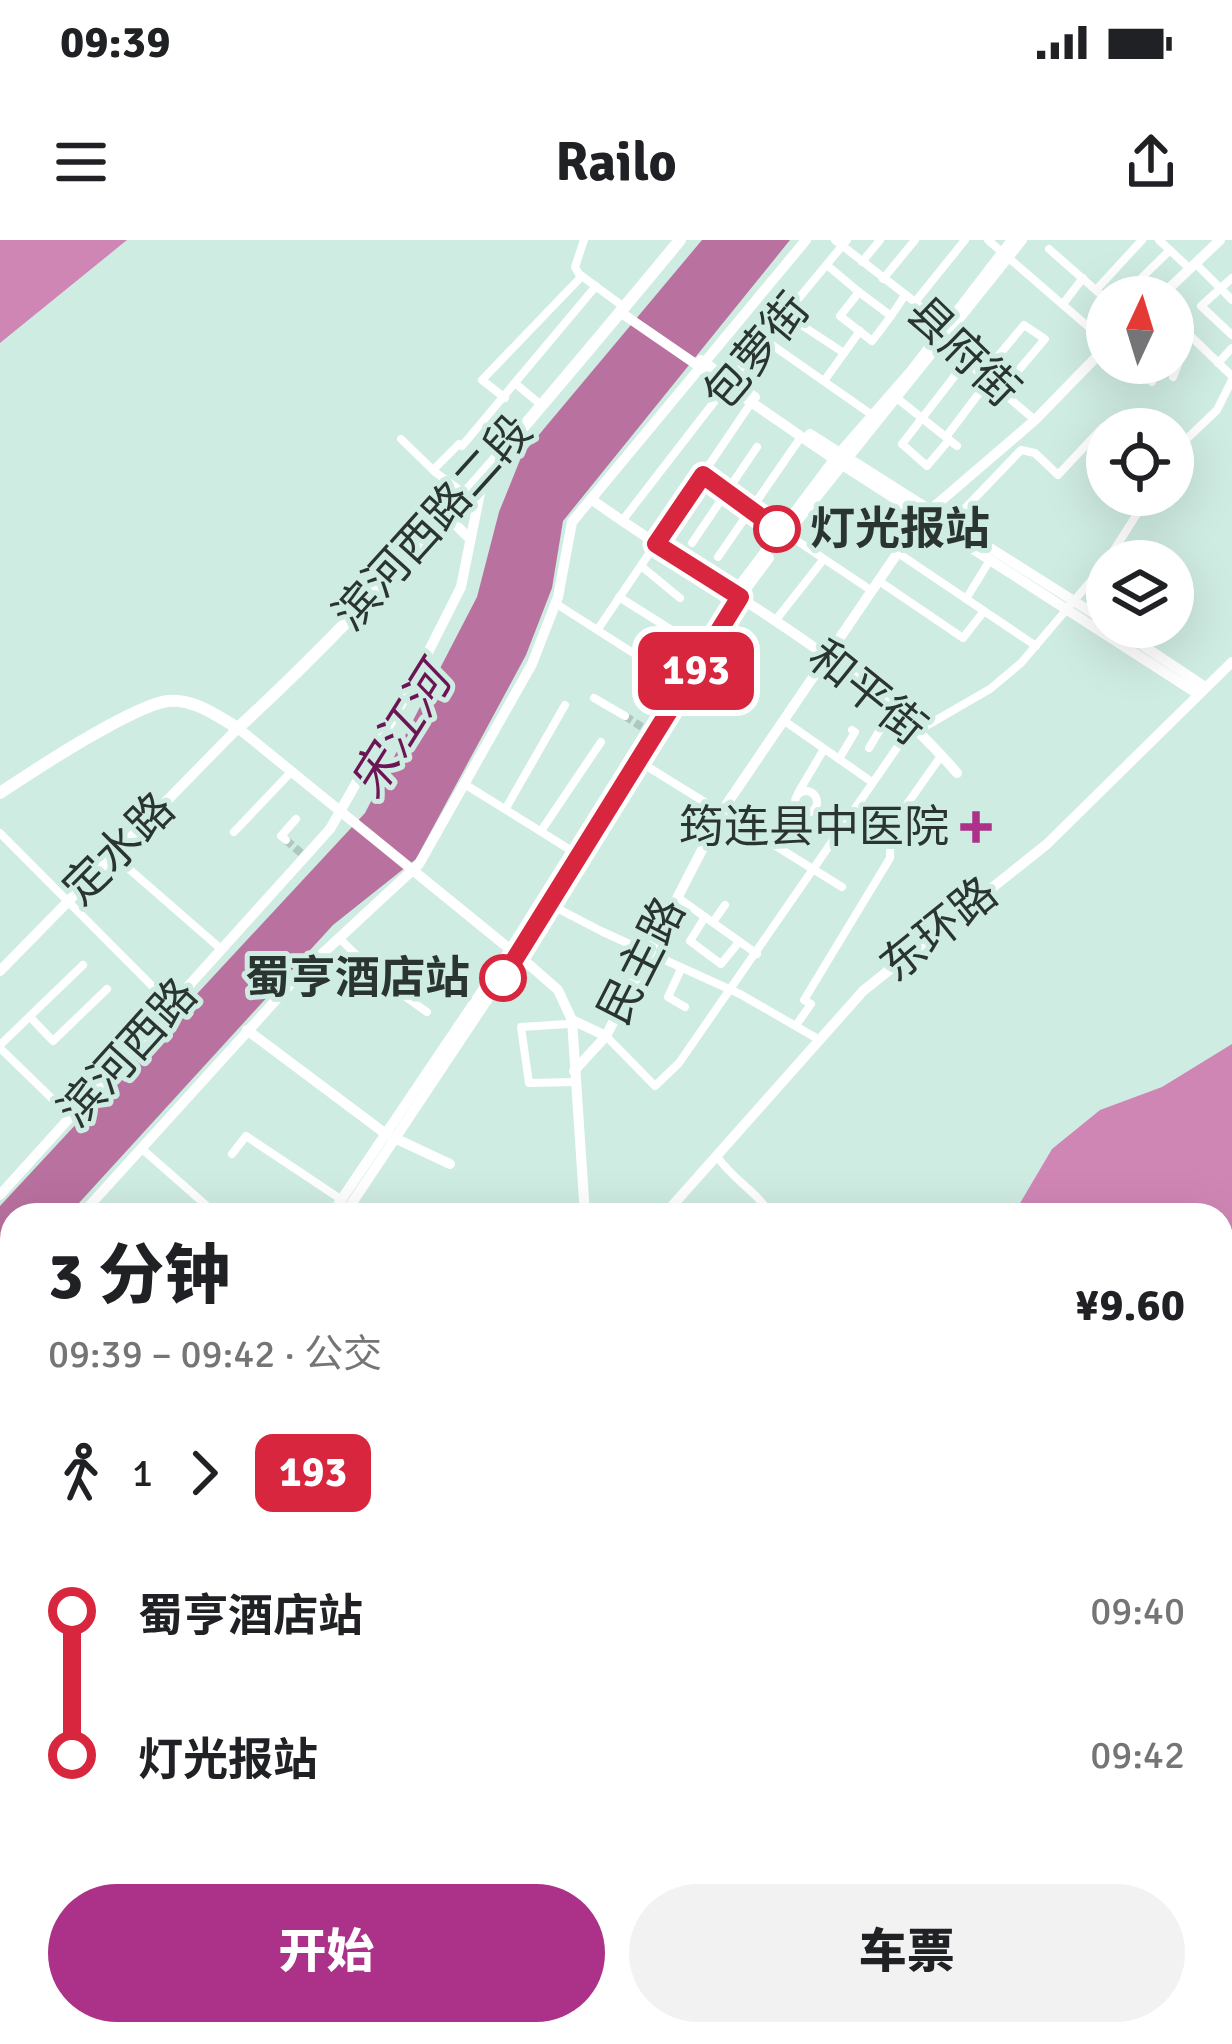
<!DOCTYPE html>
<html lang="zh">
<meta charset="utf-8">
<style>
body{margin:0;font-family:Signika,"Noto Sans SC",sans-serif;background:#f2f2f2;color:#202124;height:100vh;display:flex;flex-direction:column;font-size:45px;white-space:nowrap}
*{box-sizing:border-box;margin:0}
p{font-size:39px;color:#757577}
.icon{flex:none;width:66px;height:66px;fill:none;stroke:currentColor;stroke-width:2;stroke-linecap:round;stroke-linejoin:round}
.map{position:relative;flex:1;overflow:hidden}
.details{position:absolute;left:0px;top:963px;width:1233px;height:843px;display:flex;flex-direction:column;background:#fff;border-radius:36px 36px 0 0;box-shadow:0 12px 48px #0002}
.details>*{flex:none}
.badge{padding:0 24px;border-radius:18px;font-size:42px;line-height:78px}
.needle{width:78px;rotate:4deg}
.controls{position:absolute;left:1086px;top:36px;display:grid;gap:24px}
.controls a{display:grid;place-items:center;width:108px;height:108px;border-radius:50%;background:#fff;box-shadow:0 12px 48px #0002;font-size:60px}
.map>.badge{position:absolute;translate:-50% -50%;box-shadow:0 0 0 6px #fff}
.legs{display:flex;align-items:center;gap:18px;height:132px;padding:0 48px;font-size:39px}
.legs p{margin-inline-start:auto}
.summary{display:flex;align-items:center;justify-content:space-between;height:204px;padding:0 48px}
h1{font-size:66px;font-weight:800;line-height:90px}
.cta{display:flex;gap:24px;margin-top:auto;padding:24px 48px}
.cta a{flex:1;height:138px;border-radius:72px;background:#ab3288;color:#fff;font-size:48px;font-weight:800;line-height:138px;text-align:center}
.cta a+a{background:#f2f2f2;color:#202124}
ul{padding:0 48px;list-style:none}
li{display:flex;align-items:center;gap:42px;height:144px;font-size:45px}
li i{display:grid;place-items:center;width:18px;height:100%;margin:0 15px;background:currentColor}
li i::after{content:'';width:30px;height:30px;margin:-15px;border:9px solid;border-radius:50%;background:#fff}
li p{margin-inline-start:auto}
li:first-child i{background:linear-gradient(#0000 50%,currentColor 0)}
li:last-child i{background:linear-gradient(currentColor 50%,#0000 0)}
.status{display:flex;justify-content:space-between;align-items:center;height:84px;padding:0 60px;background:#fff;direction:ltr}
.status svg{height:33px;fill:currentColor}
header{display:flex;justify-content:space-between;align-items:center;height:156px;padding:0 48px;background:#fff;font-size:54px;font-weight:800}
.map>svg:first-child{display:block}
.forest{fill:#d086b5}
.water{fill:#b9719f}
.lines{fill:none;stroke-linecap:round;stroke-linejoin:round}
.street-tunnel{stroke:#aec7bf;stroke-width:8;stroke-dasharray:8 4;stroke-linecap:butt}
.street{stroke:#fff;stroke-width:8}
.secondary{stroke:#fff;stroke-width:10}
.primary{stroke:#fff;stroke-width:10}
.highway{stroke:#fff;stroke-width:12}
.line-1-casing{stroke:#fff;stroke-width:27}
.line-1{stroke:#d7263d;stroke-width:18}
.stop-1-dot{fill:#fff;stroke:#d7263d;stroke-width:6}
.poi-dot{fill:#ab3288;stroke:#cfece2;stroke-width:4.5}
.labels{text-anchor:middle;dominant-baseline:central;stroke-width:10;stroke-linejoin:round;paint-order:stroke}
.street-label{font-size:45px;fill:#2a3531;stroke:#cfece2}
.stop-label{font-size:45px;font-weight:bold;fill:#2a3531;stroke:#cfece2;text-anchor:start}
.poi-label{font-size:45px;fill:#2a3531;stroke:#cfece2;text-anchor:end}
.water-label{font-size:48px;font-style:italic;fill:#6c1555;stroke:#cfece2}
</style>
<div class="status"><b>09:39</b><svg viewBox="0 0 49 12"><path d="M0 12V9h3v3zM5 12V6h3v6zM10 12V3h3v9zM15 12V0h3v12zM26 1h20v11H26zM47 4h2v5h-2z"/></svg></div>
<header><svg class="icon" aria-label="menu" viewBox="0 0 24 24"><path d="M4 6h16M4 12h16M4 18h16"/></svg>Railo<svg class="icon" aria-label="share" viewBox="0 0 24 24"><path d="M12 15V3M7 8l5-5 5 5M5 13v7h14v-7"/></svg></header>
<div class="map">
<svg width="1232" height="1804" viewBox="0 0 1232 1804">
<rect width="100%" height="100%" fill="#cfece2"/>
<g class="forest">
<polygon points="0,0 127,0 0,103"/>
<polygon points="1232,804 1232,1525 1221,1545 1221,975 1013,975 1052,909 1100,870 1162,847"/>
<polygon points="0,1694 12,1694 12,1794 316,1794 319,1804 0,1804"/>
</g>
<polygon class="water" points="702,0 790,0 563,281 552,348 526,415 416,619 333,685 68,975 12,975 12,1034 0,1044 0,966 365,573 477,357 499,272 522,215"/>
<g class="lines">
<g class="street-tunnel">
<polyline points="625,476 642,487"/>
<polyline points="286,600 301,613"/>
</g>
<g class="street">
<polyline points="584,0 575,27 579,34 624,67"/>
<polyline points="835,0 915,62 934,80 943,102 1035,180"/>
<polyline points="988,0 1107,103"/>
<polyline points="1159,0 1189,28"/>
<polyline points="1049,9 1107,60"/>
<polyline points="862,22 880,0"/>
<polyline points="1195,23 1232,60"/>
<polyline points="828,26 859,52"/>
<polyline points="1232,38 1201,66 1232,95"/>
<polyline points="883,39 915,0"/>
<polyline points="1096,50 1142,0"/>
<polyline points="1122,57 1170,10"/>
<polyline points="915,62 965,0"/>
<polyline points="1063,64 1083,38"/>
<polyline points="786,75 844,113"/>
<path d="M891 76 859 52 840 76 872 101C884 86 895 71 905 55"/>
<polyline points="1173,79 1232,136"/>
<polyline points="765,100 872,175"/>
<polyline points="1173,111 1180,119 1173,137"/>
<polyline points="1130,123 1152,142"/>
<polyline points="1218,123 1232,108"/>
<polyline points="983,134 1024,85 1045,99 1012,138 994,122"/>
<polyline points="824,141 860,91"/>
<polyline points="516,144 540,164"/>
<polyline points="505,158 482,140 582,36"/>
<polyline points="898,159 957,206"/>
<polyline points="946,197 989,140"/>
<polyline points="401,199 435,232 465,254"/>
<polyline points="949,200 927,226 902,204 957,133"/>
<polyline points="1173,212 1217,170 1232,140"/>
<polyline points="433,230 459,204 462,206 596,46"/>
<polyline points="702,235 781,291"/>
<polyline points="622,281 731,140 847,0"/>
<polyline points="951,283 1021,210 1035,213 1058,235 1103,187"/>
<polyline points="787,294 872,351"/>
<polyline points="692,303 757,207"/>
<polyline points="898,313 1036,406"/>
<polyline points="718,317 801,197"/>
<polyline points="1107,321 1149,255"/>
<polyline points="641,326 680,358"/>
<polyline points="879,341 963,398 984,371"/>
<polyline points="619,357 670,389"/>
<polyline points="966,359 990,320"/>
<polyline points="555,363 677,441"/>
<polyline points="775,381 823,320"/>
<polyline points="598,389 751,163"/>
<polyline points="594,458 625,476"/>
<polyline points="783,480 872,542"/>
<polyline points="919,490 990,449 1021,423 1107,322"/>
<polyline points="869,508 884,483"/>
<polyline points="839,519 855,492 852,490"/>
<polyline points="640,522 842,647"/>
<polyline points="466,545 572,611"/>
<circle cx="806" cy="562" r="11"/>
<polyline points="798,553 824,509"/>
<polyline points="506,568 565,465"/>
<polyline points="541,591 601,502"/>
<polyline points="234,592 291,532"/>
<polyline points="0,593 171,765"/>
<polyline points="286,600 281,596 296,579"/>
<polyline points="113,615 221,709"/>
<polyline points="677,657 757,714"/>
<polyline points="551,665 603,692 740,754 818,799"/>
<polyline points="705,677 690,701 721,724 739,702"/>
<polyline points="713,682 725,665"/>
<polyline points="339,698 383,741 427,772"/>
<polyline points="681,729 668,757 685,767"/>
<polyline points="30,777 53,801 107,749"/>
<polyline points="572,780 567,784 521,787 529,843 575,842"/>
<polyline points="797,784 811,764 804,760 890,618 891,587 941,516"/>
<polyline points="606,796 655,846 679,823 912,486"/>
<polyline points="0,805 83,725"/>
<polyline points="0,808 71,877"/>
<polyline points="141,908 207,966 212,975"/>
<polyline points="232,914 246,896 342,960"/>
<path d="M717 916C732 940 759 952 770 975"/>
<polyline points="0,1085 12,1099"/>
<polyline points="1221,1149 1232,1146"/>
<polyline points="0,1173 12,1167"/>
<polyline points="1232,1317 1232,1325"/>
<polyline points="0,1441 12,1436"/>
<polyline points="1221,1494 1232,1488"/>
<polyline points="0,1597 12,1591"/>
<polyline points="12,1620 12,1641"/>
<polyline points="555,1794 557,1804"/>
</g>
<g class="secondary">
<polyline points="1160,57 1220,0"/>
<polyline points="620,72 841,224 1198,454"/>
<polyline points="701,120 755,157"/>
<polyline points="810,194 1107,382"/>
<path d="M591 259C714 348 857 416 957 533"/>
<polyline points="440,280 457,286 470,299"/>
<polyline points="791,289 1022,0"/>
<polyline points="1115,387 1205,447"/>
<polyline points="0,731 238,488"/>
<polyline points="572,780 606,796"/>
<polyline points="247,790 386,894 450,924"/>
<polyline points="574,831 606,796 722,571 922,277 1035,180 1107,106"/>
<polyline points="0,955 330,589 408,452 461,347 484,233"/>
<polyline points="81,975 295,739 419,624 532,424 558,357 572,282 806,0"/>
<polyline points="210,975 211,974"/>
<polyline points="331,975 509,711 734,353 836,217 911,131 1012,0"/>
<polyline points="344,975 569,637 740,357 769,318"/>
<polyline points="0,1023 12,1037"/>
<polyline points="0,1060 12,1049"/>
<polyline points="0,1323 12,1317"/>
<polyline points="0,1336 12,1329"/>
</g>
<g class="primary">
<polyline points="238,488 533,728 558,750 572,780 585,975"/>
<polyline points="664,975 863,751 1047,604 1232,422"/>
<polyline points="432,1794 445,1804"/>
</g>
<path class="highway" d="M0 553C33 531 132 466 168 461 193 458 217 476 238 488 399 340 541 168 680 0"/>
</g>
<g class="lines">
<defs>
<polyline id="line-1" points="503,738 740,357 656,304 703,235 777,289"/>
</defs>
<use href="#line-1" class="line-1-casing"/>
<use href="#line-1" class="line-1"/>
</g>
<g class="stop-1-dot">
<circle cx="777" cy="289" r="21"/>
<circle cx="503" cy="738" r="21"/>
</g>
<path class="poi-dot" d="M970 569h12v12h12v12h-12v12h-12v-12h-12v-12h12z"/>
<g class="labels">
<g class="street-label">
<text transform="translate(757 112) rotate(-50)">包萝街</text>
<text transform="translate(963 112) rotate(44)">县府街</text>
<text transform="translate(433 283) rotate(-48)">滨河西路二段</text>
<text transform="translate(867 453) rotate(39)">和平街</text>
<text transform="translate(119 609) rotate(-45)">定水路</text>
<text transform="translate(939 690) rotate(-39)">东环路</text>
<text transform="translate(642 721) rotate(-63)">民主路</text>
<text transform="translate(128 813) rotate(-48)">滨河西路</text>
</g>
<g class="stop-label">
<text x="810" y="289">灯光报站</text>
<text x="470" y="738" text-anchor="end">蜀亨酒店站</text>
</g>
<g class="poi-label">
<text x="949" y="587">筠连县中医院</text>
</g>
<g class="water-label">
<text transform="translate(401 492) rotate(-58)">宋江河</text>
</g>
</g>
</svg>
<div class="controls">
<a><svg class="needle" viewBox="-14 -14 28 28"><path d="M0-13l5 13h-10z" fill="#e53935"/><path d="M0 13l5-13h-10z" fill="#757577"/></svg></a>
<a><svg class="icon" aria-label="locate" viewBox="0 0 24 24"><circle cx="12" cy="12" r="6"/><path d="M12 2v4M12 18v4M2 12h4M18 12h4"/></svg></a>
<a><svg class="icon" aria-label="layers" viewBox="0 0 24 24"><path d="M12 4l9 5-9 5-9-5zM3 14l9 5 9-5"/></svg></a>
</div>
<b class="badge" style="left:696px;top:431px;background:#d7263d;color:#fff">193</b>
<section class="details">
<div class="summary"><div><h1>3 分钟</h1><p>09:39 – 09:42 · 公交</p></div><b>¥9.60</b></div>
<div class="legs"><svg class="icon" aria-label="walk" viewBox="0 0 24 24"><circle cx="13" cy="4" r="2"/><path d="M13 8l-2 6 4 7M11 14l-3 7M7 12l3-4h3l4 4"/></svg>1<svg class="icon" aria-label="forward" viewBox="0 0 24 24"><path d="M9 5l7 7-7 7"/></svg><b class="badge" style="background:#d7263d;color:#fff">193</b></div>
<ul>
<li><i style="color:#d7263d"></i><b>蜀亨酒店站</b><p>09:40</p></li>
<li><i style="color:#d7263d"></i><b>灯光报站</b><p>09:42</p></li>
</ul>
<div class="cta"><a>开始</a><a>车票</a></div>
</section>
</div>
